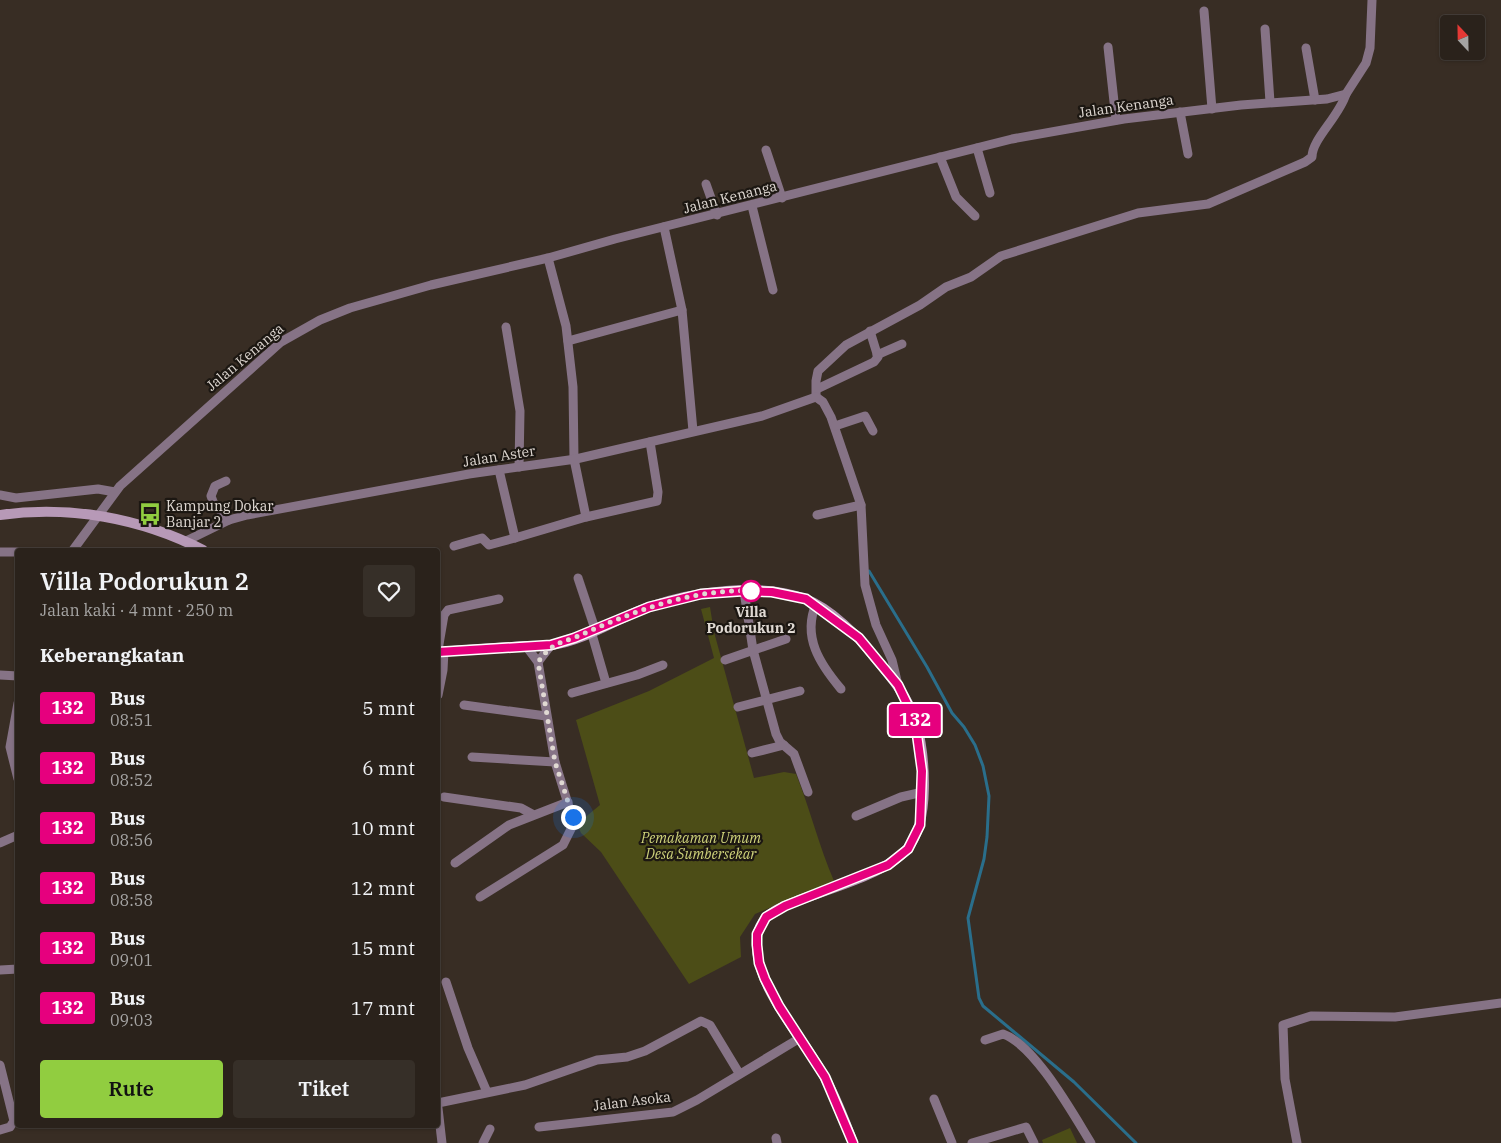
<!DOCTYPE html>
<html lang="id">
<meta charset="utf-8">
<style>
body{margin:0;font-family:"IBM Plex Serif",serif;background:#362f28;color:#f1f3f6;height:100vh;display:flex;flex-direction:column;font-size:19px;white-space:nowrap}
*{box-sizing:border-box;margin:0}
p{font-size:16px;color:#a5a4a3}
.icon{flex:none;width:28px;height:28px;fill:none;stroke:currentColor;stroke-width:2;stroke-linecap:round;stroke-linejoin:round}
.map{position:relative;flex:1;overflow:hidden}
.drawer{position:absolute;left:15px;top:548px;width:425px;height:580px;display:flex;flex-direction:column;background:#2a221b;border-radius:5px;box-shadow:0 1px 4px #0004,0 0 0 1px #463f3a}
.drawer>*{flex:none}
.badge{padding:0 10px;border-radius:4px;font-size:18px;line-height:32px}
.needle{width:32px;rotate:338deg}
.controls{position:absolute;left:1440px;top:15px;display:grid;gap:10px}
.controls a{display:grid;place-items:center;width:45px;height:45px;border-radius:5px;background:#2a221b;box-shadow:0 1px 4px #0004,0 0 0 1px #463f3a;font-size:25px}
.you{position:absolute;width:25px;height:25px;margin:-12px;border:4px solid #fff;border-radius:50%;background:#1a73e8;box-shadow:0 0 0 8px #1a73e833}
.map>.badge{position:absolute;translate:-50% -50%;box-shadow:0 0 0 2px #fff}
h2{padding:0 25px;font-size:19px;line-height:45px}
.round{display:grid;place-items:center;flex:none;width:52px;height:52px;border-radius:5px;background:#362f28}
.summary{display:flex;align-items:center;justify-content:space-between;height:85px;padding:0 25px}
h1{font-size:24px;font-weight:600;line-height:38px}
.primary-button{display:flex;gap:10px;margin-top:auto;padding:10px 25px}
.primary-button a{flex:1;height:58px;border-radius:5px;background:#91cd40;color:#111;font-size:20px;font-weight:600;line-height:58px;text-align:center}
.primary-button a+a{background:#362f28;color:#f1f3f6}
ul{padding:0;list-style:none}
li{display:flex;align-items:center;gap:15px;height:60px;padding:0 25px}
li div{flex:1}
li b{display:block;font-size:19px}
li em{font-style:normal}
li .badge{min-width:55px;font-weight:700;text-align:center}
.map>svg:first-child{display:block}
.green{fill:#4c4d17}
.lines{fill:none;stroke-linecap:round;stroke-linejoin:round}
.stream{stroke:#2a6e8b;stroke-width:3}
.minor{stroke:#867386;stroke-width:9}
.secondary{stroke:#b799b7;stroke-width:10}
.line-casing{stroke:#fff;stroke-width:11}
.line{stroke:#e6007e;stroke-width:8}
.walk{stroke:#e0d9d3;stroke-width:5;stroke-dasharray:0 9}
.stop-dot{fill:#fff;stroke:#e6007e;stroke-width:2.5}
.labels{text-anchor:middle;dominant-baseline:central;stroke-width:4.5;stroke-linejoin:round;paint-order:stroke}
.street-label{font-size:14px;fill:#e0d9d3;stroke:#1c1712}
.poi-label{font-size:14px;fill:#e0d9d3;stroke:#1c1712;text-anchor:start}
.stop-label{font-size:14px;font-weight:bold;fill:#e0d9d3;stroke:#1c1712}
.park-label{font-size:14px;font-style:italic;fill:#ced27a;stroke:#1c1712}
</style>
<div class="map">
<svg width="1501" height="1143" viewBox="0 0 1501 1143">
<rect width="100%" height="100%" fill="#382d24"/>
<g class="green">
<path d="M710 607 714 632 754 778 784 772 796 774C810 809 819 846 834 881L755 914 740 937 741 957 689 984 601 852 581 833 577 824 600 805 576 720 649 691 714 658 701 609Z"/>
<polygon points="1070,1128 1077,1143 1043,1143 1042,1140"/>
</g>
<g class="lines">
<polyline class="stream" points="869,571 927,667 952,713 964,727 975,745 983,766 989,796 987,837 984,859 968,918 979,998 983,1006 1074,1082 1136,1143"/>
<g class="minor">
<polyline points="1204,11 1212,109"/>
<polyline points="1265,29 1270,102"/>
<polyline points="1108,47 1116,120"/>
<polyline points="1306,48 1315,100"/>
<polyline points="1180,112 1188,154"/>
<polyline points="977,148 990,193"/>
<polyline points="766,150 782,198"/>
<polyline points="940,157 956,197 975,216"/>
<polyline points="706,184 717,215"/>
<polyline points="752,206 773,290"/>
<polyline points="664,227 682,310 693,431"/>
<polyline points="506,327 520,411 519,467"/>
<polyline points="568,341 682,310"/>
<polyline points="877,355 902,344"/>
<polyline points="817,389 874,362 878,357 870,331"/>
<path d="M816 397V381L818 371 846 345 920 305 946 287 971 277 1001 256 1138 213 1208 204 1305 162 1312 157C1312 139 1339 117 1346 94"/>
<polyline points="816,397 823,402 831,417 861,505 865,585 876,625 892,660 898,685"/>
<polyline points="835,426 865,416 873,431"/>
<polyline points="499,470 515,538 586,517 574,459 573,387 566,326 548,258"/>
<polyline points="226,481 215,486 211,496 214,504 229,520"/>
<polyline points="0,495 16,498 98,489 115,492"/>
<polyline points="817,515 861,505"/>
<polyline points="586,517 657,501 658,492 650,442"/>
<polyline points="186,541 229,520 247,515 469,474 576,459 762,416 816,397"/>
<polyline points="454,546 482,538 489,545 515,538"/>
<polyline points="73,550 120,486 281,342 320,320 350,308 431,285 548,258 615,239 1012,139 1124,119 1241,105 1327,99 1346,94 1366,63 1370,48 1372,0"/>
<polyline points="0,552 18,552"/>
<polyline points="578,578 595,629"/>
<polyline points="744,591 753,650 776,734 780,742 794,754 808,792"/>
<path d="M816 604C802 637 820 664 841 689"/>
<polyline points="591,631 606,683"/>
<polyline points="438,650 444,615 448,610 499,599"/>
<polyline points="725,660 786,639"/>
<polyline points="538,662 551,645"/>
<polyline points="0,675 18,676"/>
<polyline points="572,693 637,675 663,665"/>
<polyline points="438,695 443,670 444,651"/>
<polyline points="18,703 10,747 18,779"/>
<polyline points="464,705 546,716"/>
<polyline points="738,707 800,691"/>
<polyline points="752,753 784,745"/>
<polyline points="472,757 555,762"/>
<polyline points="444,797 521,808 532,814"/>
<polyline points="856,816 901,797 923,792"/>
<polyline points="0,843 18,835"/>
<polyline points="455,863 509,825 568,802"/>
<polyline points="480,897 563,845 574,823 555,762 538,662 526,646"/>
<polyline points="0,970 18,969"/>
<polyline points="446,982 468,1048 487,1092"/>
<path d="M985 1040 1003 1034C1035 1045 1073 1114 1091 1143"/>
<polyline points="0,1065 14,1121 10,1127 0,1130"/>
<polyline points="934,1099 952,1143"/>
<polyline points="438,1103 525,1085 597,1060 627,1057 645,1051 701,1021 710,1025 739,1073"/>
<polyline points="438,1108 442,1143"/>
<polyline points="539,1127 673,1112 697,1100 800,1038"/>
<polyline points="776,1138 777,1143"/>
<polyline points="483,1143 490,1129"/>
<polyline points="972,1143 1026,1127 1034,1143"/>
<polyline points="1297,1143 1285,1079 1283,1025 1311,1016 1395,1017 1501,1003"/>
</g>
<g class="secondary">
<path d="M0 515C69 505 141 518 203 550"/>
<path d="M438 652C467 650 496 648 525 646 534 646 543 647 552 645 586 640 617 618 649 607 692 592 760 582 805 599 830 608 859 637 875 658 892 678 908 697 916 722 925 755 931 822 907 849 887 873 829 889 799 900 788 905 774 909 766 918 761 923 758 931 757 937 752 986 804 1037 825 1078 836 1098 845 1121 853 1143"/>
</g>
</g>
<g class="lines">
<defs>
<polyline id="line" points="438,652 551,645 574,638 649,607 701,594 744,591 772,592 806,599 859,638 898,685 915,720 922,771 920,825 908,849 888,865 785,906 766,917 757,934 757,945 759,963 765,979 779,1006 825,1077 853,1143"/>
</defs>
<use href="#line" class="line-casing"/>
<use href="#line" class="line"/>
<path class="walk" d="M573 817 555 762 538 662C554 640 562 644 585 633 640 609 695 588 756 591H751"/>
</g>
<defs>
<symbol id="bus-bare" viewBox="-9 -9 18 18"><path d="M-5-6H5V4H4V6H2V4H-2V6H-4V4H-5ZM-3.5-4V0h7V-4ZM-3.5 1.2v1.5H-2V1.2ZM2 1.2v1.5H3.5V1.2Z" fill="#91cd40" stroke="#1c1712" stroke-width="2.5" paint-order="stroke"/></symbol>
</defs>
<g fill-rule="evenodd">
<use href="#bus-bare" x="134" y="498" width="32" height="32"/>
</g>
<circle class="stop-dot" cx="751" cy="591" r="10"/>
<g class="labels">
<g class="street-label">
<text transform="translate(1126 106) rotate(-8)">Jalan Kenanga</text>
<text transform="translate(730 197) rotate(-14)">Jalan Kenanga</text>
<text transform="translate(245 357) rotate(-40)">Jalan Kenanga</text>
<text transform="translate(499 456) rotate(-9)">Jalan Aster</text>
<text transform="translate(632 1101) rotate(-7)">Jalan Asoka</text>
</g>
<g class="poi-label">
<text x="166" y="506">Kampung Dokar<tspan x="166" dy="16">Banjar 2</tspan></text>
</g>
<g class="stop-label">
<text x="751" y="612">Villa<tspan x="751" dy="16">Podorukun 2</tspan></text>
</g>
<g class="park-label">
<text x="701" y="838">Pemakaman Umum<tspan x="701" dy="16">Desa Sumbersekar</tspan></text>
</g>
</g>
</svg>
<div class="controls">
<a><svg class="needle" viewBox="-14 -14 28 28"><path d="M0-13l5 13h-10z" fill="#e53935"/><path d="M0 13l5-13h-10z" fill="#a5a4a3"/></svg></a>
</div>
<div class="you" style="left:573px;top:817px"></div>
<b class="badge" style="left:915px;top:720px;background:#e6007e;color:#fff">132</b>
<section class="drawer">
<div class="summary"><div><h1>Villa Podorukun 2</h1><p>Jalan kaki · 4 mnt · 250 m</p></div><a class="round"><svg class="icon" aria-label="heart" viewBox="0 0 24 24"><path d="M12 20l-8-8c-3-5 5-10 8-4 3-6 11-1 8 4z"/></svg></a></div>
<h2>Keberangkatan</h2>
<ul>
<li><span class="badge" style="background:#e6007e;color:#fff">132</span><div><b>Bus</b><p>08:51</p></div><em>5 mnt</em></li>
<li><span class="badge" style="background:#e6007e;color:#fff">132</span><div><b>Bus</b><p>08:52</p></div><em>6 mnt</em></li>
<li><span class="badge" style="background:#e6007e;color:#fff">132</span><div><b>Bus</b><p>08:56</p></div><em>10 mnt</em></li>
<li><span class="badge" style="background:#e6007e;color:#fff">132</span><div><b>Bus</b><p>08:58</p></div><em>12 mnt</em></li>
<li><span class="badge" style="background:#e6007e;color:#fff">132</span><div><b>Bus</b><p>09:01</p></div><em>15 mnt</em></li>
<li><span class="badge" style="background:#e6007e;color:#fff">132</span><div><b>Bus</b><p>09:03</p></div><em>17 mnt</em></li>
</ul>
<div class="primary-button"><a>Rute</a><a>Tiket</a></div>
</section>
</div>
